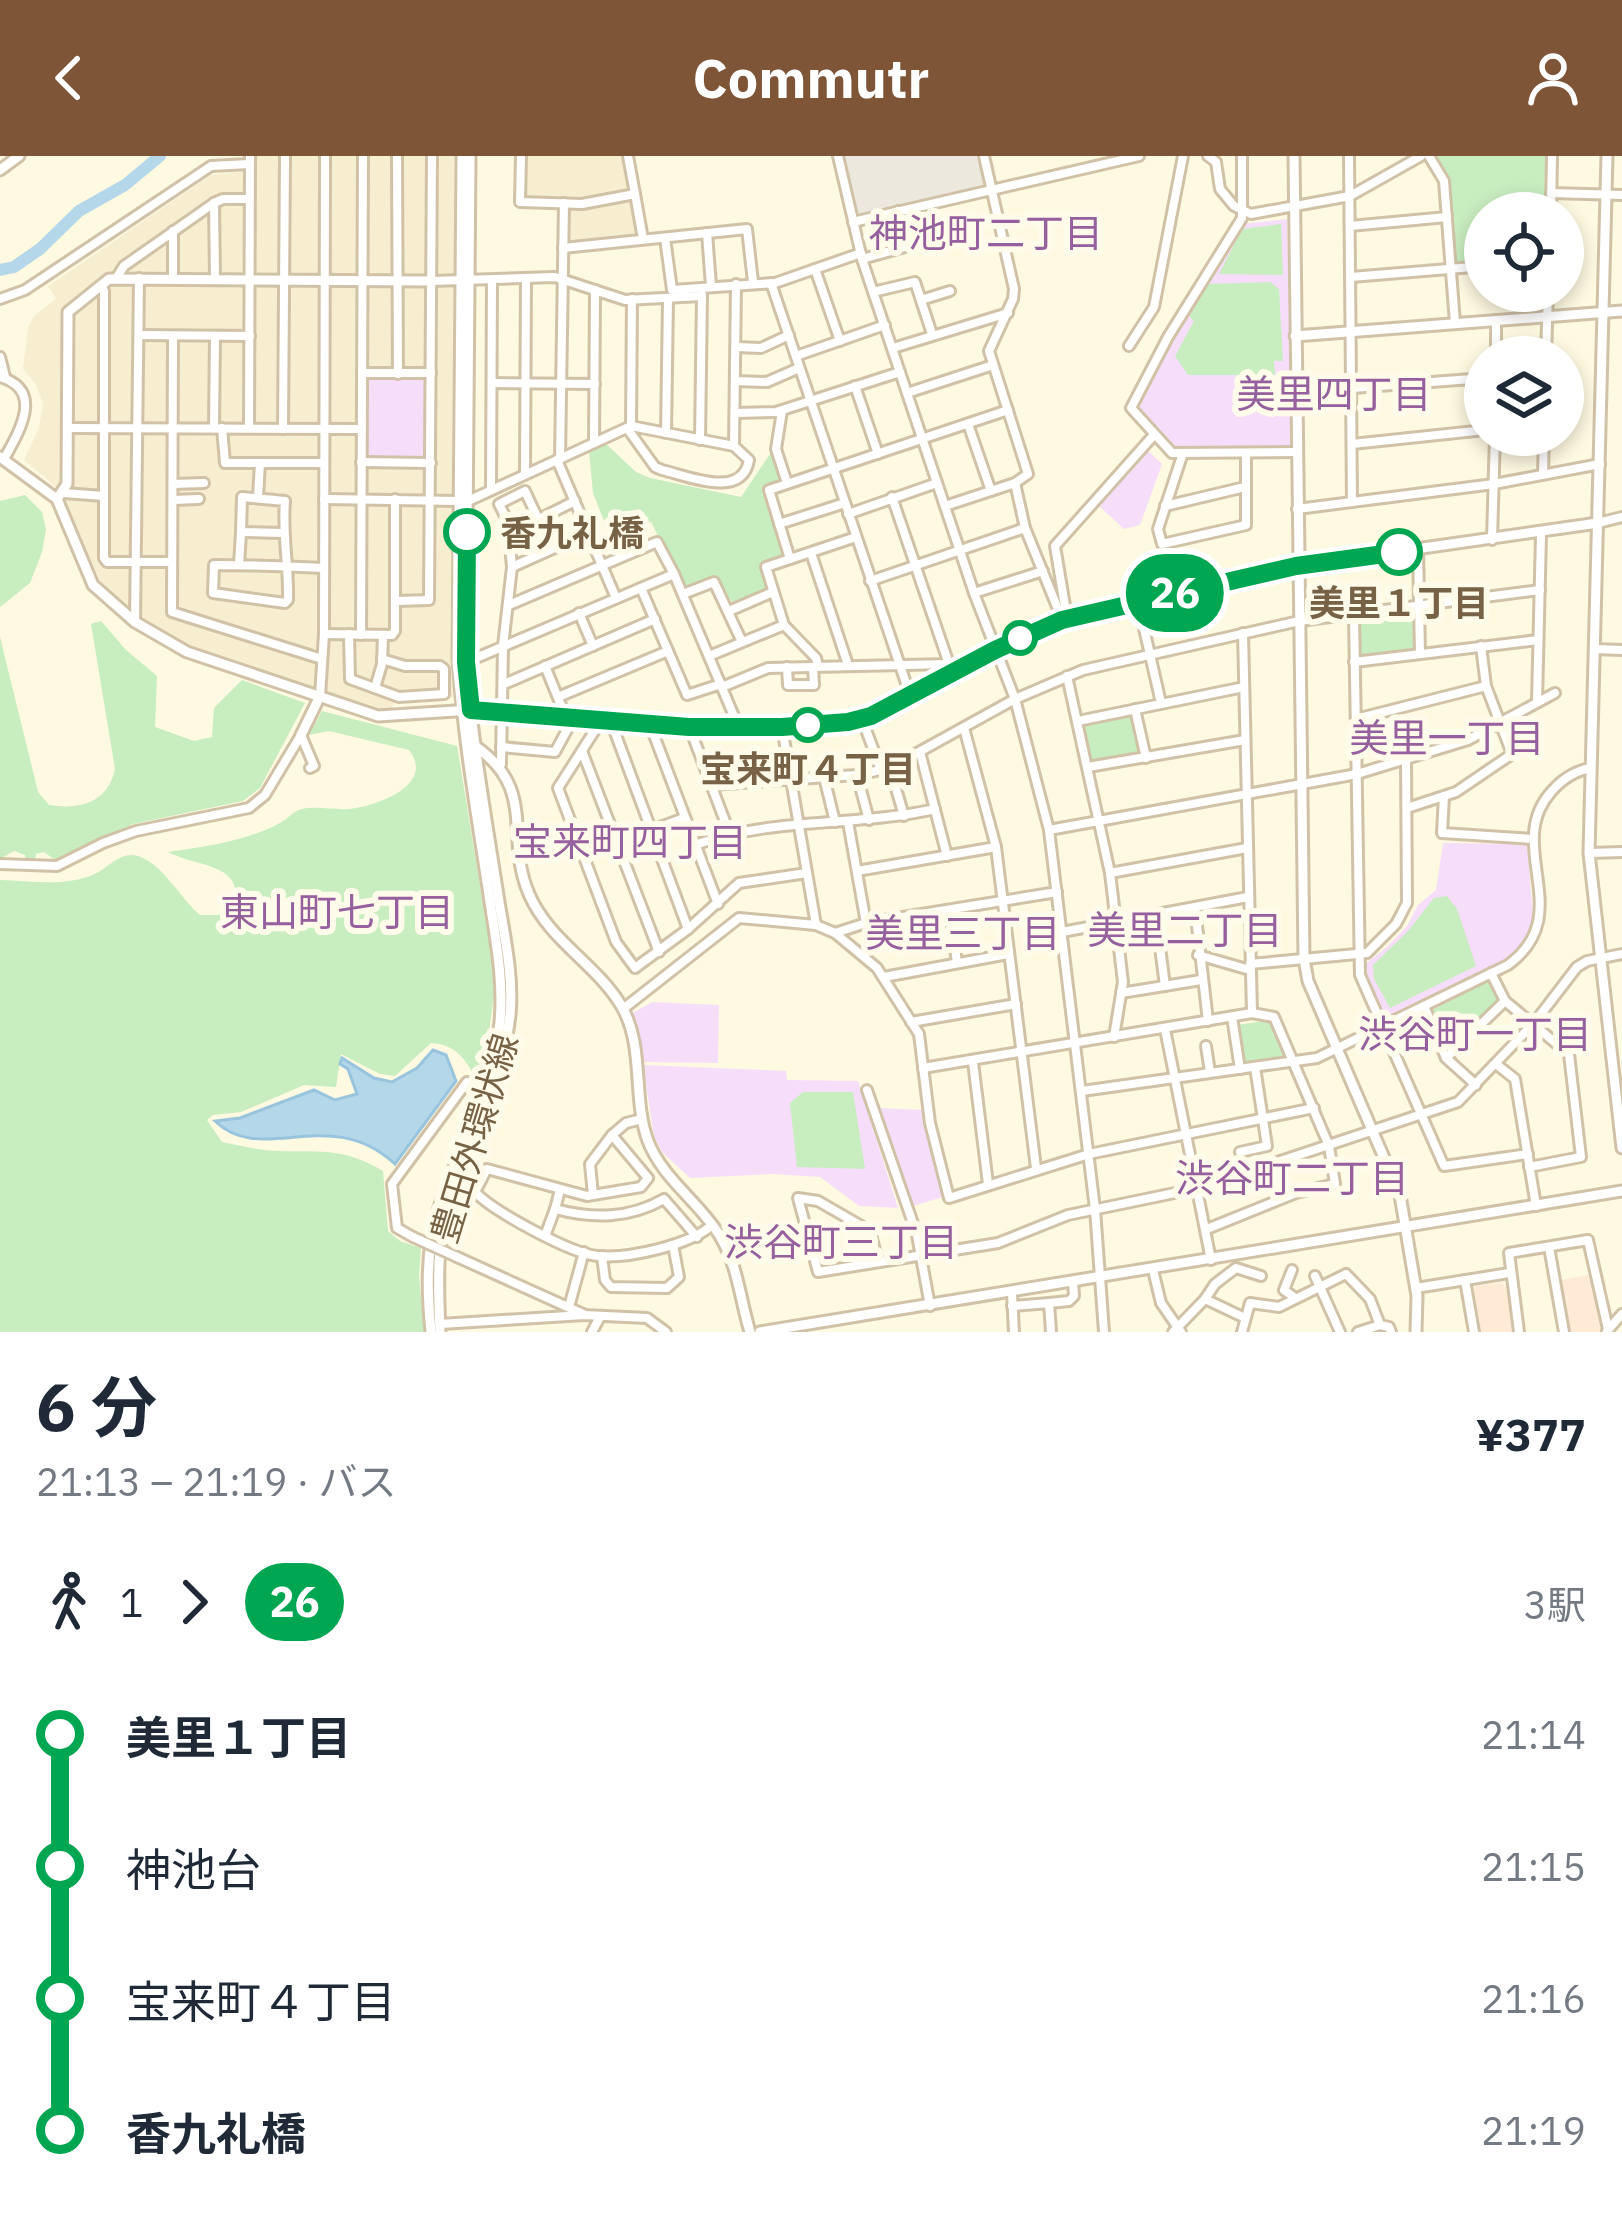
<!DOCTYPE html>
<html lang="ja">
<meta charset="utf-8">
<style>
body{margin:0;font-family:"IBM Plex Sans","Noto Sans JP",sans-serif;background:#f2f2f3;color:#1f2937;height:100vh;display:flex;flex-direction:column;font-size:45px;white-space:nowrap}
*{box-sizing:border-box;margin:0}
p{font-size:39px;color:#747a83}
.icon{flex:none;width:66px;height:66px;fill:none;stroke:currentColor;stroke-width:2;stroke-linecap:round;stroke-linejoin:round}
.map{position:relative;height:1176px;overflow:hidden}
.panel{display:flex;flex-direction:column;background:#fff;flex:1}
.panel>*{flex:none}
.badge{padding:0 24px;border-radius:39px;font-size:42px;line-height:78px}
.fabs{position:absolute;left:1464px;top:36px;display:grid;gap:24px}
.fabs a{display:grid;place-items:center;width:120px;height:120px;border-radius:50%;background:#fff;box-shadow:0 6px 18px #0003;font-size:60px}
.map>.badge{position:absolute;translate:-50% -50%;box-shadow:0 0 0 6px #fff}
.legs{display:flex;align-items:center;gap:18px;height:132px;padding:0 36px;font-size:39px}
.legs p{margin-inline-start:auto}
.overview{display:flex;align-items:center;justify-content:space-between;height:204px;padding:0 36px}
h1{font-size:66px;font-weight:700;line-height:90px}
ul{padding:0 36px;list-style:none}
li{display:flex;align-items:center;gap:42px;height:132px;font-size:45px}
li i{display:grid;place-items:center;width:18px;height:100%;margin:0 15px;background:currentColor}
li i::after{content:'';width:30px;height:30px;margin:-15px;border:9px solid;border-radius:50%;background:#fff}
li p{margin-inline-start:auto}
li:first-child i{background:linear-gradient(#0000 50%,currentColor 0)}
li:last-child i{background:linear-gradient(currentColor 50%,#0000 0)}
header{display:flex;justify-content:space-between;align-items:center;height:156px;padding:0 36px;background:#7f5538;color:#fff;font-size:54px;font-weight:700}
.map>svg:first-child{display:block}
.residential{fill:#f7edcf}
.commercial{fill:#ffead5}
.industrial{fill:#ede8dd}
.education{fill:#f6defb}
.green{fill:#c8edbf}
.water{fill:#b4d7ea;stroke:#99c4dd;stroke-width:3}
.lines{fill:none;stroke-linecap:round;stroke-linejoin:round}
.river{stroke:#b4d7ea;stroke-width:12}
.minor-casing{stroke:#d1c2a7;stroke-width:14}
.tertiary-casing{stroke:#d1c2a7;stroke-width:15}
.minor{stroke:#fff;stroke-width:8}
.tertiary{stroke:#fff;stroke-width:9}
.minor-bridge-casing{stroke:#d1c2a7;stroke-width:14;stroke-linecap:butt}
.minor-bridge{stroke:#fff;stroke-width:8}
.line-1-casing{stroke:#fff;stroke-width:27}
.line-1{stroke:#00a651;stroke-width:18}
.stop-1-dot{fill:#fff;stroke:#00a651;stroke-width:6}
.labels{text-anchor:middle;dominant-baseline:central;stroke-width:12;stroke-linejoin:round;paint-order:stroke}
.stop-label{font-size:36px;font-weight:bold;fill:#786245;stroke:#fffbea}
.street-label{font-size:36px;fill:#786245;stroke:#fffbea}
.neighbourhood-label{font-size:39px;fill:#95609d;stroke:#fffbea}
</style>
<header><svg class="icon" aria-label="back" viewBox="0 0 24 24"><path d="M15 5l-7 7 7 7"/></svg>Commutr<svg class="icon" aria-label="person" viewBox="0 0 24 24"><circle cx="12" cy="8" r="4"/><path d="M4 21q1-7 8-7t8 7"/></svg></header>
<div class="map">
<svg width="1622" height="1176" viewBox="0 0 1622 1176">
<rect width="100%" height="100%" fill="#fef9e1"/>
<g class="residential">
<polygon points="247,0 454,0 454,541 448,544 395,546 389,556 380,556 185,488 156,473 104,432 55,330 24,304 39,272 43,247 35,227 23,213 28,171 35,159 56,143 48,130 211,19 246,15"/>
<polygon points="523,0 626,0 641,78 568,88 567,45 523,41"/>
</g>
<g class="commercial">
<polygon points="1594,1118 1601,1176 1569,1176 1560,1124"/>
<polygon points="1502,1127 1507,1132 1516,1176 1481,1176 1474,1134 1476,1130"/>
</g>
<polygon class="industrial" points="843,0 980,0 987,27 983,32 861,61 856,58"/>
<g class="education">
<polygon points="1287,63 1292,288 1289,293 1175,293 1134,251 1169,182 1241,68"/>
<polygon points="367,220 428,221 427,304 366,303"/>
<polygon points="1146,293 1162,308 1140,369 1124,373 1097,348"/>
<polygon points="1443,687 1527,688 1534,773 1525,789 1502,810 1385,865 1368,829 1365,808 1387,791 1407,770 1418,749 1436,734"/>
<polygon points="652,846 719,849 718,907 644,906 631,858"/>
<polygon points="643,909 786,915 787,924 858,925 898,1052 859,1050 820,1021 774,1018 690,1022 662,996 654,980"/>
<polygon points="877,952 924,954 946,1040 913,1050 908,1047"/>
</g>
<g class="green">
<polygon points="1434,0 1548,0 1547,57 1485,57 1485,106 1456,109 1449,24"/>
<polygon points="1281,68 1283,119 1219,118 1242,73"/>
<polygon points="1270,126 1279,133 1283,205 1274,205 1275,219 1188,219 1175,200 1194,165 1189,160 1208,128"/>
<polygon points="606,288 636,316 650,322 741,341 772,295 781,326 763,332 785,401 762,411 769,433 733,447 714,421 685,433 651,366 610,380 593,337 589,295"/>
<polygon points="25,339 42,356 46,374 42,396 30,427 0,451 0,345"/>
<polygon points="1414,455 1416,494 1358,502 1357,462"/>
<path d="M101 465 126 494 157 520 155 571 194 585 212 581 214 552 242 524 305 547 260 632 243 645 133 668 55 704 44 696 36 698 35 704 26 705 25 699 14 695 0 703V481L38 636 49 649C79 654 108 647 115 613L91 468Z"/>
<path d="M322 555 457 590 496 826 481 932C469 909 459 888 431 887L395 920 380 918 341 898 336 931 304 929 241 956 213 959 207 964 222 986C241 990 261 995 280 995 323 996 344 992 383 1015L388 1075 400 1085 421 1092 419 1120 424 1176H0V724C31 725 66 731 95 718 109 711 121 695 138 700 162 707 181 743 200 759H218L234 754C247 706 198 712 168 696 204 691 246 685 278 668 287 664 293 655 302 653 317 650 334 654 349 653 377 650 436 629 409 594L329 575 308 579Z"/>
<polygon points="1131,557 1140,599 1091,608 1083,568"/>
<polygon points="1447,740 1457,753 1476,810 1390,852 1374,823 1373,809 1408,775 1434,742"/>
<polygon points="1488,825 1499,847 1451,895 1446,893 1430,855"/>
<polygon points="1270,864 1287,903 1244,909 1237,869"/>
<polygon points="803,936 853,936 865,1013 797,1011 790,947"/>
</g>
<path class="water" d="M433 894 446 899 456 925 395 1008C329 947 262 1011 215 965L240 962 314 934 335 944 357 938 348 913 340 908 342 902 374 922 392 926 417 912Z"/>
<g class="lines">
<polyline class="river" points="0,114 14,111 40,93 79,55 125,29 160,0"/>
<defs>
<g id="minor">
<polyline points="397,0 398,218"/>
<polyline points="521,0 520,46 582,48 635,38 628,0"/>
<polyline points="838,0 862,103 974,437 1015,543 1049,674 1095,1053 1104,1176"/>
<polyline points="1208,0 1216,6 1220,33 1234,50 1251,58 1350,40 1421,0"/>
<polyline points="1242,0 1242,62 1168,181 1131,252 1172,297 1295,296"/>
<polyline points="1349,0 1352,345"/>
<polyline points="1429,0 1444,25 1455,167"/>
<polyline points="1551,37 1622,39"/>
<polyline points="635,38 643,83"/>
<polyline points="214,47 215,122"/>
<polyline points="1551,57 1552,0"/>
<polyline points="853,66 1139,0"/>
<polyline points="1350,70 1447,61"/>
<polyline points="707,77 711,130"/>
<polyline points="665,82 672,134 775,127 861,97"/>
<polyline points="563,92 747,73 753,126"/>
<polyline points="862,103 905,91 898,55"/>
<polyline points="815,113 840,185"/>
<polyline points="117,121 124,110 214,47 223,43 249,43"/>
<polyline points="1351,121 1485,110"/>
<polyline points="173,122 173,75"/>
<polyline points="431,125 555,121 625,144 702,140"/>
<polyline points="771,127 910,539"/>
<polyline points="101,129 104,135 104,402 107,406 172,406"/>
<polyline points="873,136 915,126 932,178"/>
<polyline points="0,143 25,134 211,10 249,8"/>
<polyline points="921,144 950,135"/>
<polyline points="140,179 250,180"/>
<polyline points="173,180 172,456 322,503"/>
<polyline points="1129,190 1154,151 1183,0"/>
<polyline points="736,191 761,192 789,179"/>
<polyline points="893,192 1008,157"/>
<polyline points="796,200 885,169"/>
<polyline points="0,201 5,221"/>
<polyline points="1496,201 1496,164"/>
<polyline points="1546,201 1548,135"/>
<polyline points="362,217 431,217"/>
<path d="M0 221C45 234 19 276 4 303"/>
<polyline points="735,225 767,226 799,212"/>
<polyline points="492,227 595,228"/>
<polyline points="855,230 878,298"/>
<polyline points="1352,232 1485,222"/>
<polyline points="907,237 993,209"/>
<polyline points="782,255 776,293 787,327"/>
<polyline points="735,257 776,256 900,216"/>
<polyline points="968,268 991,335"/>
<polyline points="631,270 632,143"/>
<polyline points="67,272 362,273"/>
<polyline points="214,272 215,180"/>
<polyline points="222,272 225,307 324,307"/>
<polyline points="249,272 250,0"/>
<polyline points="283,273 285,0"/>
<polyline points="666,277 668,144"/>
<polyline points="700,284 702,139"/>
<polyline points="594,287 595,134"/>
<polyline points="1352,288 1485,274"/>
<polyline points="734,290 736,128"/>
<polyline points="1183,297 1158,373 1162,388 1246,369 1246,297"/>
<polyline points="560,303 564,47"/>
<polyline points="557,304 616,442"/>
<polyline points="361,306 431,307"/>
<polyline points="525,318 526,122"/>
<polyline points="1543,318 1544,279"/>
<polyline points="1015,327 1025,372 1062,463"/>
<polyline points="173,328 204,327"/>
<polyline points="491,334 492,124"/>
<polyline points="64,337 104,340"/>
<polyline points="258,341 260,307"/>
<polyline points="892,341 949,508"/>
<polyline points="324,343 459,345"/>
<polyline points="173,344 199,343"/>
<path d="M468 345 631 270 734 290 749 304C742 344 688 320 662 314L655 311 627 272"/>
<polyline points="945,350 1015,327 1028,318 989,195 1013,143 1014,133 984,0"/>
<polyline points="1165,350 1245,331"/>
<polyline points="1297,353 1494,328 1600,308"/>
<polyline points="848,358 937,327"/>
<polyline points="1598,367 1622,361"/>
<polyline points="779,368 845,347"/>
<polyline points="512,374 499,348 525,335 538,363"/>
<path d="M282 377 241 376 242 341 285 345C282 378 289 410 288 444L285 447 213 437 214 409C250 409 287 410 324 412"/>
<polyline points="1492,384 1495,279"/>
<polyline points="1418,394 1420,498"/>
<polyline points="811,397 848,509"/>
<polyline points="790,403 769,334 1008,254"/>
<polyline points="239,409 241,376"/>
<polyline points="512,411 588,377"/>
<polyline points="870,425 1025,372"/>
<polyline points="641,432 687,539 721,528"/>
<polyline points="974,437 1043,415"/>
<polyline points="683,438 714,426 742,486"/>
<polyline points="396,445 429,444 432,0"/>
<polyline points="1138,446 1161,547"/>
<polyline points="509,449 657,386 674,418"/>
<polyline points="729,455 773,436"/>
<polyline points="579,457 593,490"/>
<polyline points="1354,459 1360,819 1444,1010 1528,998"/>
<polyline points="1067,462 1055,390 1153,280"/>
<polyline points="135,466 139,122"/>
<polyline points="1243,477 1252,857"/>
<polyline points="324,478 392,479 395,475 395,343"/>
<polyline points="349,478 350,523 399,541 444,538 444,513 440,510 405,510 382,503"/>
<polyline points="361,479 363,0"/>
<polyline points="1594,493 1622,494"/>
<polyline points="709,500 784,469"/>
<polyline points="476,502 674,418 739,572"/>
<polyline points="1354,506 1538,484"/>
<polyline points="545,510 565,559"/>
<polyline points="818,510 816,502 784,469 766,411 856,381"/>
<polyline points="787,511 788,529 814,529 813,511"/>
<polyline points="1067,520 1110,717 1123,826 1114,881"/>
<polyline points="504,528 655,463"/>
<polyline points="722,531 768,512 949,508 956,514"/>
<polyline points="375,532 382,508 383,479"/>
<polyline points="320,540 324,478 325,0"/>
<polyline points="558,541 668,495"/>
<polyline points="1537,546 1541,378"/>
<polyline points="1135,553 1146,602"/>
<polyline points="602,563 558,632 616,786 635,812 688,773 739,727 807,717"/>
<polyline points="610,563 688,773"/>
<polyline points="862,563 881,614"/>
<polyline points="1356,563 1486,530"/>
<polyline points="1078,565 1244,531"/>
<polyline points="649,566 718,748"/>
<polyline points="689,570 729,676"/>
<polyline points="782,571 816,769"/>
<polyline points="964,572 996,691 1036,1012"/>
<polyline points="301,579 314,610 310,612"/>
<polyline points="501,591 555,596 574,561"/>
<polyline points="582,595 659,796"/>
<polyline points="920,596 947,700"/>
<polyline points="501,608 503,490 512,411 509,378 575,345"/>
<polyline points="1088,611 1245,584"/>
<polyline points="890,612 904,660"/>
<polyline points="857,619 869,664"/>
<polyline points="824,621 835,666"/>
<polyline points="711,629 857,619 890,612 1015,543 1083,514 1299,465 1540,434"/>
<polyline points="1444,640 1442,677 1533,683"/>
<polyline points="1407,652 1456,636 1512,598 1486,530 1481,490"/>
<polyline points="848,666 866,767"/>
<polyline points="1049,674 1357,618 1468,584 1555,537"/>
<path d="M695 689C771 661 856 671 935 653"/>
<polyline points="1589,697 1622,696"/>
<polyline points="583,700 684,662"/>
<polyline points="0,708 57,710 103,687 136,675 249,652 265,639 301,579"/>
<polyline points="857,715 996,691"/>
<polyline points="1110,717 1247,692"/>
<polyline points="1195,752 1208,865"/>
<polyline points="950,754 957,807"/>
<polyline points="1156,760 1165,830"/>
<polyline points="1062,776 1248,741"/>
<polyline points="835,777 866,767 1057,736"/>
<polyline points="1198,799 1250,814"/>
<polyline points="1250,808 1367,797 1396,768 1407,747 1406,604"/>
<polyline points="1491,817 1505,845 1569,898 1581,1001 1529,1011"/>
<polyline points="884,821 1008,798"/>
<polyline points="1121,837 1201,824"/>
<polyline points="1424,850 1446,902 1476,929"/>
<polyline points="623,853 739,762 816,769 835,777 877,812 919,878 930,967 949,1042 1089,998 1314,952"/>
<polyline points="1232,861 1240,913"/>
<polyline points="911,866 1016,848"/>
<polyline points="1165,873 1211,1104"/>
<polyline points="1206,890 1210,916"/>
<polyline points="1446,902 1505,845"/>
<polyline points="973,906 988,1028"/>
<polyline points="1496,908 1515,923 1536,1050"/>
<polyline points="923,912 1252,857 1274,861 1329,990 1335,1028 1296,1037 1207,1073"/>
<polyline points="867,934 917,1079 930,1150"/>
<path d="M1082 935 1317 902 1508 809C1578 758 1503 690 1551 636 1562 623 1574 615 1591 612"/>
<path d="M642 963 626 967 612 979 648 1022 641 1031 587 1040 487 1013 475 1036C493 1055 571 1098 598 1100 628 1103 690 1089 712 1069"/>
<polyline points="1240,996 1267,990 1255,911"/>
<path d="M560 1034 555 1053C593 1063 629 1063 664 1043L697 1081"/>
<polyline points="593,1039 590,1008 612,979"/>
<polyline points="545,1080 555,1053"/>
<polyline points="413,1081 397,1072 392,1028 467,926"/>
<polyline points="1549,1091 1564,1176"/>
<polyline points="602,1100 605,1124 611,1131 667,1132 679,1121 673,1089"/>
<polyline points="457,1101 583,1158"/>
<polyline points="878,1106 870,1075 818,1045 798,1042 818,1116 998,1087 1068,1059 1199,1032 1458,946 1534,867 1577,811 1587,805 1622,798"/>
<polyline points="1153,1114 1161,1147 1181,1176"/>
<polyline points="1292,1114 1284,1134 1295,1142"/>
<polyline points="1315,1120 1340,1176"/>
<polyline points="1465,1124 1474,1176"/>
<polyline points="1416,1132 1509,1117"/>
<polyline points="1012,1137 1014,1176"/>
<polyline points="1205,1143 1215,1128 1236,1112 1261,1120"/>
<polyline points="1049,1147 1069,1145 1074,1140 1073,1126"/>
<polyline points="1012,1150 1049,1147 1051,1176"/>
<polyline points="569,1151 584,1096"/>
<polyline points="440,1168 584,1159 647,1162 666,1176"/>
<polyline points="1607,1175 1622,1158"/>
<polyline points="592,1176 600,1161"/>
<polyline points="1173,1176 1205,1143 1245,1162"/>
<polyline points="1242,1176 1250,1147 1279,1151 1346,1118 1370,1143 1380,1169 1389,1171 1391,1176"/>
<polyline points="1358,1176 1380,1169"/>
<polyline points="1519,1176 1509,1097 1588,1084 1608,1173"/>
</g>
<g id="tertiary">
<polyline points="1294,0 1304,803 1308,825 1400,1039 1417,1140 1416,1176"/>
<polyline points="1607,0 1589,697 1622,992"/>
<polyline points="0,14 19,0"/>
<polyline points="1295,180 1622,155"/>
<polyline points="0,301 57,343 93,429 135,466 187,496 378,560 471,554 739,572 848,566 871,560 995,494 1067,462 1296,410 1598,367"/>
<polyline points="57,343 67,328 68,156 109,123 431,125"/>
<polyline points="301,579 320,540"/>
<path d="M475 590C538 634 504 680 529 738 549 785 597 808 622 851 645 892 632 942 648 985 662 1022 700 1047 720 1080 738 1110 740 1143 750 1176"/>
<path d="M431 1176C427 1136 426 1096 437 1058 457 993 494 935 500 866 504 823 495 781 489 739 477 660 463 581 458 502L462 0"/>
<path d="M440 1176C438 1129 436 1086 450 1041 471 978 503 926 510 859 514 817 503 774 497 733 485 657 472 582 466 506L470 0"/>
<polyline points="760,1176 1622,1035"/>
</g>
</defs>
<use href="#minor" class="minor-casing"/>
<use href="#tertiary" class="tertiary-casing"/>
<use href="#minor" class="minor"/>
<use href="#tertiary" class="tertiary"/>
<defs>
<polyline id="minor-bridge" points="413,1081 457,1101"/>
</defs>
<use href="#minor-bridge" class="minor-bridge-casing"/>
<use href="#minor-bridge" class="minor-bridge"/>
</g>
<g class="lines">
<defs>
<polyline id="line-1" points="467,376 466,506 471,554 689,571 782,571 848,566 871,560 995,494 1062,464 1296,410 1399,396"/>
</defs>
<use href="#line-1" class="line-1-casing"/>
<use href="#line-1" class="line-1"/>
</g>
<g class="stop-1-dot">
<circle cx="467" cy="376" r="21"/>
<circle cx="1399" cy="396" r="21"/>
<circle cx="1020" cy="482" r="15"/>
<circle cx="808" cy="569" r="15"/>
</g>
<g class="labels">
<g class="stop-label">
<text x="500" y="376" text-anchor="start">香九礼橋</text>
<text x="1399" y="446">美里１丁目</text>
<text x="808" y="612">宝来町４丁目</text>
</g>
<g class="street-label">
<text transform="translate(474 982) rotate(-73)">豊田外環状線</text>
</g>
<g class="neighbourhood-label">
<text x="986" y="76">神池町二丁目</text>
<text x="1334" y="237">美里四丁目</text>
<text x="1447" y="581">美里一丁目</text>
<text x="630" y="685">宝来町四丁目</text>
<text x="337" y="755">東山町七丁目</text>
<text x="1185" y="773">美里二丁目</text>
<text x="963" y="776">美里三丁目</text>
<text x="1475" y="877">渋谷町一丁目</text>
<text x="1292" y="1021">渋谷町二丁目</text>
<text x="841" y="1085">渋谷町三丁目</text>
</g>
</g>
</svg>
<div class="fabs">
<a><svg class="icon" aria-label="locate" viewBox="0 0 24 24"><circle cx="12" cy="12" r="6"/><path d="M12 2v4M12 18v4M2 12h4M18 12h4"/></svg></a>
<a><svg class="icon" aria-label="layers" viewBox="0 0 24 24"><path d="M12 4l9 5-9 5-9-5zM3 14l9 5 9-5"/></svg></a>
</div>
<b class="badge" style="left:1175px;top:437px;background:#00a651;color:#fff">26</b>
</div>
<section class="panel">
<div class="overview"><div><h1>6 分</h1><p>21:13 – 21:19 · バス</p></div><b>¥377</b></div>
<div class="legs"><svg class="icon" aria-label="walk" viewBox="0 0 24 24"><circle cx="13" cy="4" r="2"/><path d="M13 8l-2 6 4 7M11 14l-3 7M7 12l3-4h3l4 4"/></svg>1<svg class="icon" aria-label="forward" viewBox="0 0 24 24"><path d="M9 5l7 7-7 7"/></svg><b class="badge" style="background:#00a651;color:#fff">26</b><p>3駅</p></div>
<ul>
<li><i style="color:#00a651"></i><b>美里１丁目</b><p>21:14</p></li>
<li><i style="color:#00a651"></i><span>神池台</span><p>21:15</p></li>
<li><i style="color:#00a651"></i><span>宝来町４丁目</span><p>21:16</p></li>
<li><i style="color:#00a651"></i><b>香九礼橋</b><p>21:19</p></li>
</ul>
</section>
